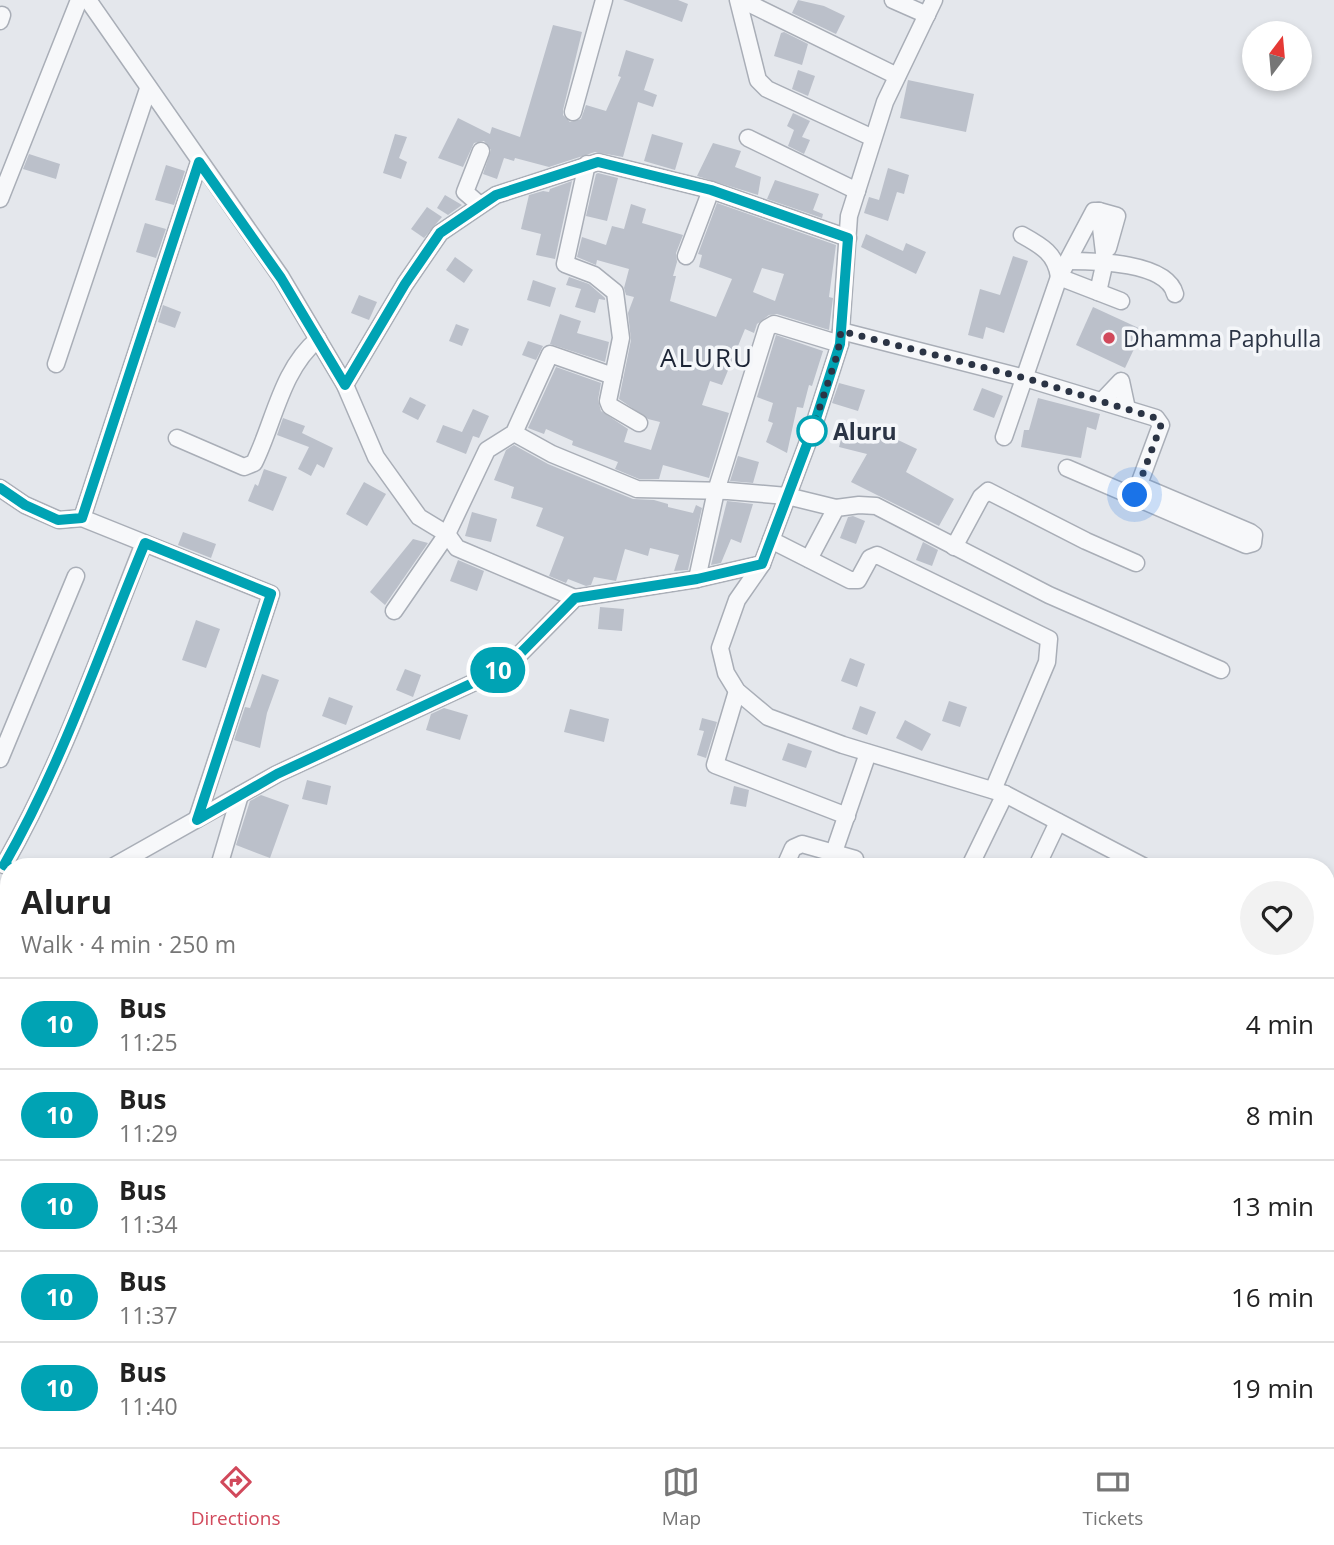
<!DOCTYPE html>
<meta charset="utf-8">
<style>
body{margin:0;font-family:"Open Sans",sans-serif;background:#f2f2f2;color:#222;height:100vh;display:flex;flex-direction:column;font-size:26px;white-space:nowrap}
*{box-sizing:border-box;margin:0}
p{font-size:23px;color:#767676}
.icon{flex:none;width:38px;height:38px;fill:none;stroke:currentColor;stroke-width:2;stroke-linecap:round;stroke-linejoin:round}
.map{position:relative;flex:1;overflow:hidden}
.side{position:absolute;left:0px;top:858px;width:1335px;height:590px;display:flex;flex-direction:column;background:#fff;border-radius:28px 28px 0 0;box-shadow:0 4px 10px #0003}
.side>*{flex:none}
.badge{padding:0 14px;border-radius:23px;font-size:24px;line-height:46px}
.needle{width:46px;rotate:16deg}
.fabs{position:absolute;left:1242px;top:21px;display:grid;gap:14px}
.fabs a{display:grid;place-items:center;width:70px;height:70px;border-radius:50%;background:#fff;box-shadow:0 4px 10px #0003;font-size:35px}
.you{position:absolute;width:35px;height:35px;margin:-18px;border:5px solid #fff;border-radius:50%;background:#1a73e8;box-shadow:0 0 0 10px #1a73e833}
.map>.badge{position:absolute;translate:-50% -50%;box-shadow:0 0 0 4px #fff}
.round{display:grid;place-items:center;flex:none;width:74px;height:74px;border-radius:37px;background:#f2f2f2}
.overview{display:flex;align-items:center;justify-content:space-between;height:119px;padding:0 21px}
h1{font-size:33px;font-weight:700;line-height:52px}
ul{padding:0;list-style:none}
li{display:flex;align-items:center;gap:21px;height:91px;padding:0 21px;border-top:2px solid #e0e0e0}
li div{flex:1}
li b{display:block;font-size:26px}
li em{font-style:normal}
li .badge{min-width:77px;font-weight:700;text-align:center}
.dock{display:flex;justify-content:space-around;align-items:center;height:98px;border-top:2px solid #e0e0e0;background:#fff;font-size:19px;color:#767676}
.dock a{display:grid;justify-items:center;gap:4px}
.dock .selected{color:#d1495b}
.map>svg:first-child{display:block}
.lines{fill:none;stroke-linecap:round;stroke-linejoin:round}
.stream{stroke:#9fb4cc;stroke-width:4.5}
.river{stroke:#9fb4cc;stroke-width:24}
.building{fill:#bbc0ca;fill-rule:evenodd}
.minor-casing{stroke:#a9aeb7;stroke-width:19}
.minor{stroke:#f7f8fa;stroke-width:16}
.line-casing{stroke:#fff;stroke-width:16}
.line{stroke:#00a3b4;stroke-width:10}
.walk{stroke:#2b3445;stroke-width:7;stroke-dasharray:0 12.6}
.poi-dot{fill:#d1495b;stroke:#f4f6f9;stroke-width:2.5}
.stop-dot{fill:#fff;stroke:#00a3b4;stroke-width:3.5}
.labels{text-anchor:middle;dominant-baseline:central;stroke-width:7;stroke-linejoin:round;paint-order:stroke}
.poi-label{font-size:23px;fill:#2b3445;stroke:#f4f6f9;text-anchor:start}
.stop-label{font-size:23px;font-weight:bold;fill:#2b3445;stroke:#f4f6f9;text-anchor:start}
.quarter-label{font-size:26px;letter-spacing:2px;fill:#1d2536;stroke:#f4f6f9}
</style>
<div class="map">
<svg width="1334" height="1447" viewBox="0 0 1334 1447">
<rect width="100%" height="100%" fill="#e4e7ec"/>
<g class="lines">
<polyline class="stream" points="0,1188 9,1197"/>
<g class="river">
<polyline points="1326,1069 1334,1064"/>
<polyline points="0,1433 9,1429"/>
</g>
</g>
<g class="building">
<polygon points="623,0 678,0 688,4 682,22"/>
<polygon points="798,0 824,6 845,16 836,34 792,13"/>
<polygon points="553,25 582,32 563,110 563,115 570,122 581,119 586,105 606,111 621,77 618,76 626,50 654,59 644,90 657,95 653,107 638,102 623,157 595,152 549,167 515,158 514,161 504,158 497,179 483,174 491,150 484,141 474,143 463,167 438,158 458,118 490,134 492,127 520,137"/>
<polygon points="784,32 808,44 802,65 774,56 781,33"/>
<polygon points="798,70 815,76 808,96 792,89"/>
<polygon points="908,80 974,94 966,132 900,118"/>
<polygon points="793,113 810,121 802,137 810,140 804,154 788,146 794,130 787,126"/>
<polygon points="395,134 407,137 399,158 407,162 401,179 383,173"/>
<polygon points="652,134 683,143 675,170 644,161"/>
<polygon points="713,143 741,151 735,167 761,177 758,195 697,176"/>
<polygon points="29,154 60,164 56,179 23,169"/>
<polygon points="166,165 185,171 174,205 155,200"/>
<polygon points="888,168 909,175 904,194 897,192 888,221 864,213 869,197 879,200"/>
<polygon points="598,173 618,178 607,221 586,216 596,174"/>
<polygon points="775,180 819,194 813,210 823,214 822,218 767,199"/>
<polygon points="572,181 555,259 536,255 541,234 521,229 529,195 543,191 549,192 550,189"/>
<polygon points="445,195 462,205 448,215 437,208"/>
<path d="M717 203 836 245 829 297 833 298 829 330 777 314 769 315 757 324 754 333 745 329 722 385 710 381 702 405 729 413 709 478 663 465 659 479H639L615 469 618 462 572 445 573 441 546 429 544 434 528 428 556 367 601 383 598 400 601 411 628 429 624 442 651 450 660 422 648 419 619 399 631 340 628 313 634 297 626 295 624 288 629 269 597 260 596 265 577 257 582 237 606 245 612 226 624 229 631 204 646 209 642 223 683 235 676 253 677 262 673 276H676L670 301 716 317 732 279 699 267 702 255 698 254ZM762 268 784 274 775 301 753 292Z"/>
<polygon points="427,207 442,217 424,238 411,229"/>
<polygon points="145,223 166,229 156,258 136,252"/>
<polygon points="866,234 903,251 906,243 926,252 916,274 861,247"/>
<polygon points="1013,256 1028,261 1004,333 986,327 983,339 968,335 980,289 1000,295"/>
<polygon points="455,257 473,270 464,283 446,270"/>
<polygon points="569,277 589,284 605,298 605,300 599,299 595,313 575,307 581,289 566,285"/>
<polygon points="533,280 556,288 550,307 527,300"/>
<polygon points="359,295 377,302 369,320 351,313"/>
<polygon points="163,305 181,312 175,328 158,322"/>
<polygon points="1093,307 1143,330 1125,368 1076,345"/>
<polygon points="560,314 581,321 577,333 609,342 605,362 550,344"/>
<polygon points="456,324 469,329 462,346 449,341"/>
<polygon points="776,335 823,351 812,386 809,385 803,408 797,407 787,453 766,442 773,423 768,421 773,403 757,397"/>
<polygon points="528,341 543,346 536,360 522,355"/>
<polygon points="839,383 865,390 858,411 832,403"/>
<polygon points="982,388 1003,396 994,418 973,410"/>
<polygon points="410,397 426,405 418,420 402,412"/>
<polygon points="1038,398 1100,414 1096,430 1087,427 1081,458 1021,447 1024,430 1029,430"/>
<polygon points="473,409 489,416 479,438 473,436 466,454 436,442 443,425 462,432"/>
<polygon points="283,418 305,426 302,433 333,448 324,468 317,464 311,476 298,469 309,447 277,435"/>
<polygon points="881,432 917,449 906,472 954,499 939,526 851,482 867,454 839,447 842,436 874,444"/>
<polygon points="514,445 548,464 633,499 654,500 668,504 668,507 693,513 696,505 702,508 688,570 674,571 679,555 650,548 648,556 625,549 616,581 594,577 591,585 586,586 568,579 566,583 549,576 564,537 536,526 543,508 511,498 514,487 494,480 506,450"/>
<polygon points="738,456 759,462 753,483 730,481"/>
<polygon points="264,469 287,477 273,511 248,501 255,484 258,486"/>
<polygon points="364,482 386,494 367,526 346,514"/>
<polygon points="727,501 753,504 741,543 731,539 721,563 711,565"/>
<polygon points="472,512 497,519 491,542 465,536"/>
<polygon points="853,516 865,521 856,544 840,538 848,517"/>
<polygon points="183,532 216,544 211,558 178,545"/>
<polygon points="413,539 428,543 385,605 370,592"/>
<polygon points="923,542 938,550 932,566 916,560"/>
<polygon points="458,560 484,571 477,591 450,581"/>
<polygon points="600,607 624,609 622,631 598,629"/>
<polygon points="196,620 220,629 206,668 182,660"/>
<polygon points="850,658 865,664 857,687 841,681"/>
<polygon points="405,669 421,675 413,697 396,690"/>
<polygon points="262,674 279,680 267,713 260,748 234,740 245,707 250,708"/>
<polygon points="329,697 353,706 346,725 322,716"/>
<polygon points="949,701 967,707 960,727 942,721"/>
<polygon points="860,706 876,712 867,735 852,729"/>
<polygon points="444,708 468,715 460,740 426,730 431,714"/>
<polygon points="570,709 609,719 604,742 564,732"/>
<polygon points="702,718 717,722 706,758 697,755 704,731 699,730"/>
<polygon points="905,720 931,734 922,751 896,738"/>
<polygon points="788,743 812,751 806,768 782,760"/>
<polygon points="307,780 331,786 327,805 302,799"/>
<polygon points="734,786 749,790 746,807 730,804"/>
<polygon points="261,795 289,805 270,858 236,845 250,801"/>
</g>
<g class="lines">
<defs>
<g id="minor">
<polyline points="88,0 281,277 345,385 376,457 419,517 447,534 457,548 575,598"/>
<polyline points="738,0 758,80 767,89 873,138"/>
<polyline points="742,0 897,76"/>
<polyline points="893,0 927,15"/>
<polyline points="934,0 885,102 849,216 840,344 812,431 762,564 737,600 720,648 726,673 737,691 768,717 843,745 1005,794 1143,866"/>
<polyline points="0,21 2,15"/>
<polyline points="573,112 604,0"/>
<polyline points="748,138 857,191"/>
<polyline points="587,164 565,264 594,275 615,292 621,338 608,401 610,406 639,423"/>
<polyline points="0,199 79,0"/>
<polyline points="480,205 465,192 481,151"/>
<polyline points="1099,211 1117,216 1108,248"/>
<path d="M1022 235C1042 246 1056 254 1059 277"/>
<polyline points="686,256 711,190"/>
<path d="M1068 261C1095 261 1167 262 1175 294"/>
<polyline points="1059,277 1094,211 1099,211 1105,261 1098,292"/>
<polyline points="841,331 1025,378 1156,418 1161,425 1135,495"/>
<polyline points="56,364 148,89"/>
<polyline points="345,385 405,284 440,233 496,195 598,162 711,190 848,238"/>
<polyline points="1102,401 1121,381 1127,409"/>
<polyline points="514,433 552,454 637,489 728,491 787,496 836,508"/>
<polyline points="1004,437 1059,277 1121,301"/>
<path d="M177 438 244 467 254 463C274 423 281 370 318 339"/>
<polyline points="1067,468 1246,545 1253,543 1254,535 1250,532 1139,485"/>
<polyline points="0,488 25,505 59,520 82,518 271,594 197,819"/>
<polyline points="82,518 199,162"/>
<polyline points="771,540 850,580 858,580 870,558 877,555 1049,639 1047,662 993,790"/>
<polyline points="954,547 981,497 988,491 1086,541 1136,563"/>
<polyline points="809,559 836,508 859,505 876,506 1049,595 1221,670"/>
<polyline points="697,579 716,491 767,328 774,324 840,344"/>
<polyline points="394,611 447,534 487,450 514,433 550,354 613,376"/>
<polyline points="737,691 715,765 847,816"/>
<polyline points="0,759 76,576"/>
<polyline points="834,852 868,753"/>
<path d="M4 865C62 764 101 651 144 543"/>
<polyline points="114,866 277,774 507,667 575,598 697,579 762,564"/>
<polyline points="219,866 240,795"/>
<polyline points="785,866 793,848 802,844 855,859 853,866"/>
<polyline points="970,866 1005,794"/>
<polyline points="1037,866 1058,822"/>
<polyline points="1326,928 1334,930"/>
</g>
</defs>
<use href="#minor" class="minor-casing"/>
<use href="#minor" class="minor"/>
</g>
<g class="lines">
<defs>
<path id="line" d="M0 488 25 505 58 520 82 518 199 162 281 278 345 385 405 284 440 233 496 195 598 162 711 190 848 238 840 344 812 431 762 564 697 579 575 598 507 667 277 774 197 820 271 594 145 543C100 651 62 764 4 865L9 867"/>
</defs>
<use href="#line" class="line-casing"/>
<use href="#line" class="line"/>
<polyline class="walk" points="812,431 838,352 841,331 1025,378 1156,418 1161,425 1135,495"/>
</g>
<circle class="poi-dot" cx="1109" cy="338" r="7"/>
<circle class="stop-dot" cx="812" cy="431" r="14"/>
<g class="labels">
<g class="poi-label">
<text x="1123" y="338">Dhamma Paphulla</text>
</g>
<g class="stop-label">
<text x="833" y="431">Aluru</text>
</g>
<g class="quarter-label">
<text x="707" y="357">ALURU</text>
</g>
</g>
</svg>
<div class="fabs">
<a><svg class="needle" viewBox="-14 -14 28 28"><path d="M0-13l5 13h-10z" fill="#e53935"/><path d="M0 13l5-13h-10z" fill="#767676"/></svg></a>
</div>
<div class="you" style="left:1135px;top:495px"></div>
<b class="badge" style="left:498px;top:670px;background:#00a3b4;color:#fff">10</b>
<section class="side">
<div class="overview"><div><h1>Aluru</h1><p>Walk · 4 min · 250 m</p></div><a class="round"><svg class="icon" aria-label="heart" viewBox="0 0 24 24"><path d="M12 20l-8-8c-3-5 5-10 8-4 3-6 11-1 8 4z"/></svg></a></div>
<ul>
<li><span class="badge" style="background:#00a3b4;color:#fff">10</span><div><b>Bus</b><p>11:25</p></div><em>4 min</em></li>
<li><span class="badge" style="background:#00a3b4;color:#fff">10</span><div><b>Bus</b><p>11:29</p></div><em>8 min</em></li>
<li><span class="badge" style="background:#00a3b4;color:#fff">10</span><div><b>Bus</b><p>11:34</p></div><em>13 min</em></li>
<li><span class="badge" style="background:#00a3b4;color:#fff">10</span><div><b>Bus</b><p>11:37</p></div><em>16 min</em></li>
<li><span class="badge" style="background:#00a3b4;color:#fff">10</span><div><b>Bus</b><p>11:40</p></div><em>19 min</em></li>
</ul>
</section>
</div>
<nav class="dock">
<a class="selected"><svg class="icon" aria-label="directions" viewBox="0 0 24 24"><path d="M12 3l9 9-9 9-9-9zM9 14v-3h6M13 9l2 2-2 2"/></svg>Directions</a>
<a><svg class="icon" aria-label="map" viewBox="0 0 24 24"><path d="M3 6l6-2 6 2 6-2v14l-6 2-6-2-6 2zM9 4v14M15 6v14"/></svg>Map</a>
<a><svg class="icon" aria-label="tickets" viewBox="0 0 24 24"><path d="M3 7h18v10H3zM15 7v10"/></svg>Tickets</a>
</nav>
